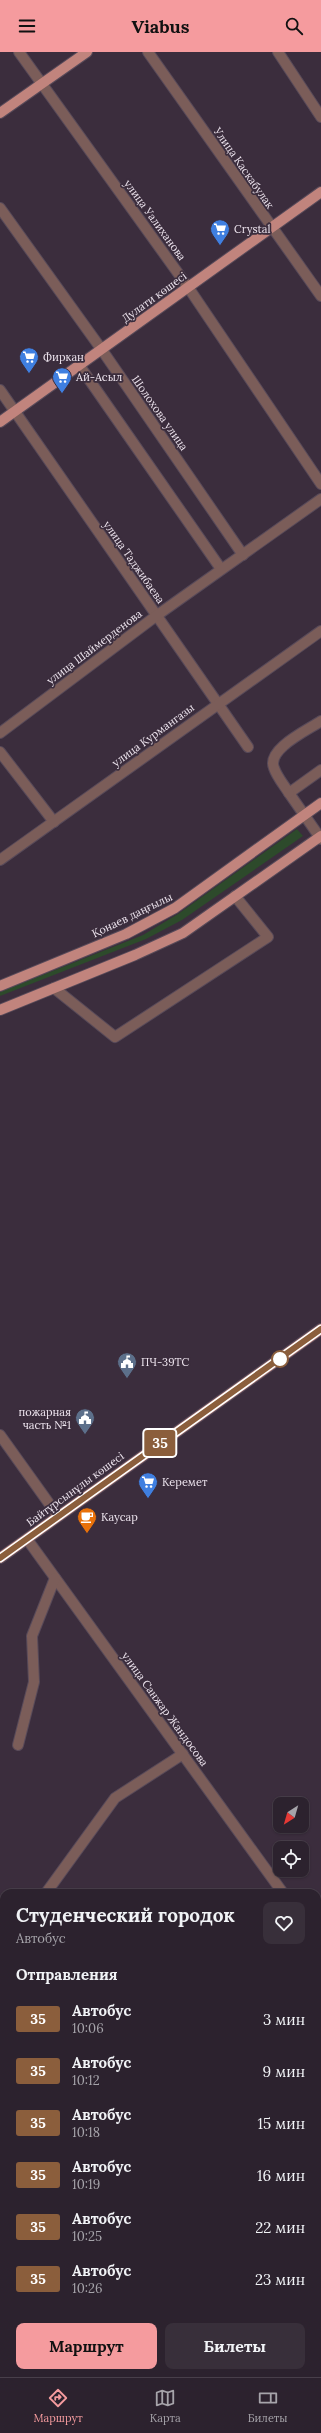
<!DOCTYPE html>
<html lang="ru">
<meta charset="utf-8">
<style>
body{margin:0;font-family:Lora,serif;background:#382f3a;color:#f1f3f6;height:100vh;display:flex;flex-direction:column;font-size:15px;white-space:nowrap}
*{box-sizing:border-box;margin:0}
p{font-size:13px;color:#a6a4aa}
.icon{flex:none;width:22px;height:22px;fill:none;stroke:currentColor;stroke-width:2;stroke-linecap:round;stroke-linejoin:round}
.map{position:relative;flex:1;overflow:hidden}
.details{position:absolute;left:0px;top:1837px;width:321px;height:488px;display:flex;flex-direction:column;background:#2c222e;border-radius:12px 12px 0 0;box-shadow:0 1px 3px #0004,0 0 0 1px #483f4a}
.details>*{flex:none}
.badge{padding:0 8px;border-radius:3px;font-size:14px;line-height:26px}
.needle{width:26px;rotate:217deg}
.tools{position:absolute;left:273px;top:1745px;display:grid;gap:8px}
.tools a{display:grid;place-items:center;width:36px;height:36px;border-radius:8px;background:#2c222e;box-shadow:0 1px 3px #0004,0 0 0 1px #483f4a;font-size:20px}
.map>.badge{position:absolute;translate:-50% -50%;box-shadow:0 0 0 2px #fff}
h2{padding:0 16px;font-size:15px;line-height:36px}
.round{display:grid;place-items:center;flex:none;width:42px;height:42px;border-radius:8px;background:#382f3a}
.summary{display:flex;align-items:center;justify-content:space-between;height:68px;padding:0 16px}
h1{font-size:19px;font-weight:700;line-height:30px}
.action{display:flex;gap:8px;margin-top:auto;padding:8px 16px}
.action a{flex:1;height:46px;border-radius:8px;background:#f59b9e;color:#111;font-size:16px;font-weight:700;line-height:46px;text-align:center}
.action a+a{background:#382f3a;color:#f1f3f6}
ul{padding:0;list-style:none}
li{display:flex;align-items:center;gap:12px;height:52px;padding:0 16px}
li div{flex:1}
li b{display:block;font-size:15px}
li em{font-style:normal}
li .badge{min-width:44px;font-weight:700;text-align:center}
header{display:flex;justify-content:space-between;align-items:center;height:52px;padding:0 16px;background:#f59b9e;color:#111;font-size:18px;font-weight:700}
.tab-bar{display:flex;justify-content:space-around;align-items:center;height:56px;border-top:1px solid #483f4a;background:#2c222e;font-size:11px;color:#a6a4aa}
.tab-bar a{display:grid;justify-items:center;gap:2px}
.tab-bar .current{color:#f59b9e}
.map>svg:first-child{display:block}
.green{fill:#2d4a2b}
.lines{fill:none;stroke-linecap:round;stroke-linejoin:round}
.minor-casing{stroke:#584a59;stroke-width:12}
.major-casing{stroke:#584a59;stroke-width:12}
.minor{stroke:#7b5d59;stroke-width:10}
.major{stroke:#c1847d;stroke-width:10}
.line-casing{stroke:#fff;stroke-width:9}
.line{stroke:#8b5e3c;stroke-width:6}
.stop-dot{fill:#fff;stroke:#8b5e3c;stroke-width:2}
.labels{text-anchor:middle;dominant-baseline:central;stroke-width:3.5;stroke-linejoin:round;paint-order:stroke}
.street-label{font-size:11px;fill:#eee5ef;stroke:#3b2d3d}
.poi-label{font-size:11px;fill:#eee5ef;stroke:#3b2d3d;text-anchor:start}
</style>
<header><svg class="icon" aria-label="menu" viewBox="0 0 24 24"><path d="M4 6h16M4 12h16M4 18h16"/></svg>Viabus<svg class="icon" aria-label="search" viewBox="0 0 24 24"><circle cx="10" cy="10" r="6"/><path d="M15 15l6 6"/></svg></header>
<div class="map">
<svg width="321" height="2325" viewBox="0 0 321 2325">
<rect width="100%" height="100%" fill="#3b2d3d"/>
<polygon class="green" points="297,777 303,784 182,868 146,887 0,944 0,940 143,883 178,862"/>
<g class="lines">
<defs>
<g id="minor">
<polyline points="19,0 188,235 321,432"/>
<polyline points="148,0 321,244"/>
<polyline points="278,0 321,65"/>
<polyline points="0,156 102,298 243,503"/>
<polyline points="79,313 221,517"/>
<polyline points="0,338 248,695"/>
<polyline points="0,681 156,564 321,447"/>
<polyline points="0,700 54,770"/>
<polyline points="321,718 289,741 321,787"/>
<path d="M289 741C284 733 277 725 274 716 266 697 308 678 321 669"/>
<polyline points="0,808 321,579"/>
<polyline points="54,936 115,985 268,885 235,844"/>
<polyline points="0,1383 58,1464"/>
<polyline points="27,1487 283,1841"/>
<polyline points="18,1693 34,1630 32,1584 55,1526"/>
<polyline points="46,1841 115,1746 183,1702"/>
<polyline points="317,1888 321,1893"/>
<polyline points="317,1906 321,1903"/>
<polyline points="0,1935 4,1941"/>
<polyline points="317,2010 321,2007"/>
<polyline points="317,2022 321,2028"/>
<polyline points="0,2098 4,2095"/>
<polyline points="0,2161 4,2167"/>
<polyline points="317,2233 321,2230"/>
<polyline points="112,2321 115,2325"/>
<polyline points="260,2321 263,2325"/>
</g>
<g id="major">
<polyline points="0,61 87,0"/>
<polyline points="0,370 321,140"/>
<polyline points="0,934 126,882 175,856 321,751"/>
<polyline points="0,958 135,903 183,881 321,784"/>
<polyline points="0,1506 321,1277"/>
</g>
</defs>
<use href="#minor" class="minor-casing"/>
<use href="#major" class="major-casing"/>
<use href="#minor" class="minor"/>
<use href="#major" class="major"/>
</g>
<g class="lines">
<defs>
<polyline id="line" points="0,1506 321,1277"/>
</defs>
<use href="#line" class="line-casing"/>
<use href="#line" class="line"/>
</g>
<defs>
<symbol id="supermarket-pin" viewBox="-11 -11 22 30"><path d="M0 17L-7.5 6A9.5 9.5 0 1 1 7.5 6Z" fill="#3f7fe0" stroke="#3b2d3d"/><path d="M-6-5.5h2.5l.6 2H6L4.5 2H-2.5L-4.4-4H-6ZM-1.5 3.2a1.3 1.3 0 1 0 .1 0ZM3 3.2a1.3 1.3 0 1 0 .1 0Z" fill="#fff"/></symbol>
<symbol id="civic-pin" viewBox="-11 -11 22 30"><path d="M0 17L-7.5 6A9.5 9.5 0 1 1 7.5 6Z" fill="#5c6f8a" stroke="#3b2d3d"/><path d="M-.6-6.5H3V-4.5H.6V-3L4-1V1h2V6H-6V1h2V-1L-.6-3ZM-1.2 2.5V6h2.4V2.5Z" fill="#fff"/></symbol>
<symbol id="cafe-pin" viewBox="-11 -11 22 30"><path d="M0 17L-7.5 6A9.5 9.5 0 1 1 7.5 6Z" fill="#e8710a" stroke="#3b2d3d"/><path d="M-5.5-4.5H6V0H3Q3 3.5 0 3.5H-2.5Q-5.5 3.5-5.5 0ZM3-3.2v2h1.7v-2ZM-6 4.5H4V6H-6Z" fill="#fff"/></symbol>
</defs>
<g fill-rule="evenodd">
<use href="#supermarket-pin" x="209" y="166" width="22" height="30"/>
<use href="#supermarket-pin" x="18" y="294" width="22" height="30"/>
<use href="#supermarket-pin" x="51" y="314" width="22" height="30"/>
<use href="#civic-pin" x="116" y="1299" width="22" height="30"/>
<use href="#civic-pin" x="74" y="1355" width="22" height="30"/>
<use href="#supermarket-pin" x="137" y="1419" width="22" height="30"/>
<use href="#cafe-pin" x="76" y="1454" width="22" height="30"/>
</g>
<circle class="stop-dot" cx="280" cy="1307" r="8"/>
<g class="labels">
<g class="street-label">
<text transform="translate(244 116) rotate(55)">Улица Каскабулак</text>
<text transform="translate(155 168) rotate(54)">улица Уалиханова</text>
<text transform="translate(154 245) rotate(-36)">Дулати көшесі</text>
<text transform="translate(160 361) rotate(55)">Шолохова улица</text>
<text transform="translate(134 510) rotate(55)">улица Таджибаева</text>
<text transform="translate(94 595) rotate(-37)">улица Шаймерденова</text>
<text transform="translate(153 683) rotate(-36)">улица Курмангазы</text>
<text transform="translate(132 863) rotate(-26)">Қонаев даңғылы</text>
<text transform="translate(75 1437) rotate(-36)">Байтұрсынұлы көшесі</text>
<text transform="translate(165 1657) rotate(54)">улица Санжар Жандосова</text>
</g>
<g class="poi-label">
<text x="234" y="177">Crystal</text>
<text x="43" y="305">Фиркан</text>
<text x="76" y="325">Ай-Асыл</text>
<text x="141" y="1310">ПЧ-39ТС</text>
<text x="71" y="1360" text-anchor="end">пожарная<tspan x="71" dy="13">часть №1</tspan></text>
<text x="162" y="1430">Керемет</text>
<text x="101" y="1465">Каусар</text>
</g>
</g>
</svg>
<div class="tools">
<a><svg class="needle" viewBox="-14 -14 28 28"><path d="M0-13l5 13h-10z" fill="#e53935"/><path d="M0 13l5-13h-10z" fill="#a6a4aa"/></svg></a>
<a><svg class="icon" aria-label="locate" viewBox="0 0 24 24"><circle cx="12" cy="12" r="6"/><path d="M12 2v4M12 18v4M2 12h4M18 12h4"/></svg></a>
</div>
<b class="badge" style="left:160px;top:1391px;background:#8b5e3c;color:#fff">35</b>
<section class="details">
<div class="summary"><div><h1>Студенческий городок</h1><p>Автобус</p></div><a class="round"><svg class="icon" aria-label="heart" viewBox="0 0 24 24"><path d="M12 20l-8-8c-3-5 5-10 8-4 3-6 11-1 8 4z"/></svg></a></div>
<h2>Отправления</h2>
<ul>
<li><span class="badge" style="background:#8b5e3c;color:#fff">35</span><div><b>Автобус</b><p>10:06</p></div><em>3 мин</em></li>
<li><span class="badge" style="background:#8b5e3c;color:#fff">35</span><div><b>Автобус</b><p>10:12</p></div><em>9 мин</em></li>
<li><span class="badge" style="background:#8b5e3c;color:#fff">35</span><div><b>Автобус</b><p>10:18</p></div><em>15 мин</em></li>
<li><span class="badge" style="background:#8b5e3c;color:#fff">35</span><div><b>Автобус</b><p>10:19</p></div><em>16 мин</em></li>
<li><span class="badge" style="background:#8b5e3c;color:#fff">35</span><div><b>Автобус</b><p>10:25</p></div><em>22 мин</em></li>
<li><span class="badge" style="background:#8b5e3c;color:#fff">35</span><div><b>Автобус</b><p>10:26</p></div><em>23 мин</em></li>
</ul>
<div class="action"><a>Маршрут</a><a>Билеты</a></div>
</section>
</div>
<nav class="tab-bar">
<a class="current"><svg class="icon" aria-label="directions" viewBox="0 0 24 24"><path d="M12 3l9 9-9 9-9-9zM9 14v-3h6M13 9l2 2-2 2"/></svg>Маршрут</a>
<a><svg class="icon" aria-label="map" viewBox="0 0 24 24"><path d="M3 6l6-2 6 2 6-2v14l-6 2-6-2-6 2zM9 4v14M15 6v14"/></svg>Карта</a>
<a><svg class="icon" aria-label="tickets" viewBox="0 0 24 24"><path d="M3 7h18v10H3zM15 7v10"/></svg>Билеты</a>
</nav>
